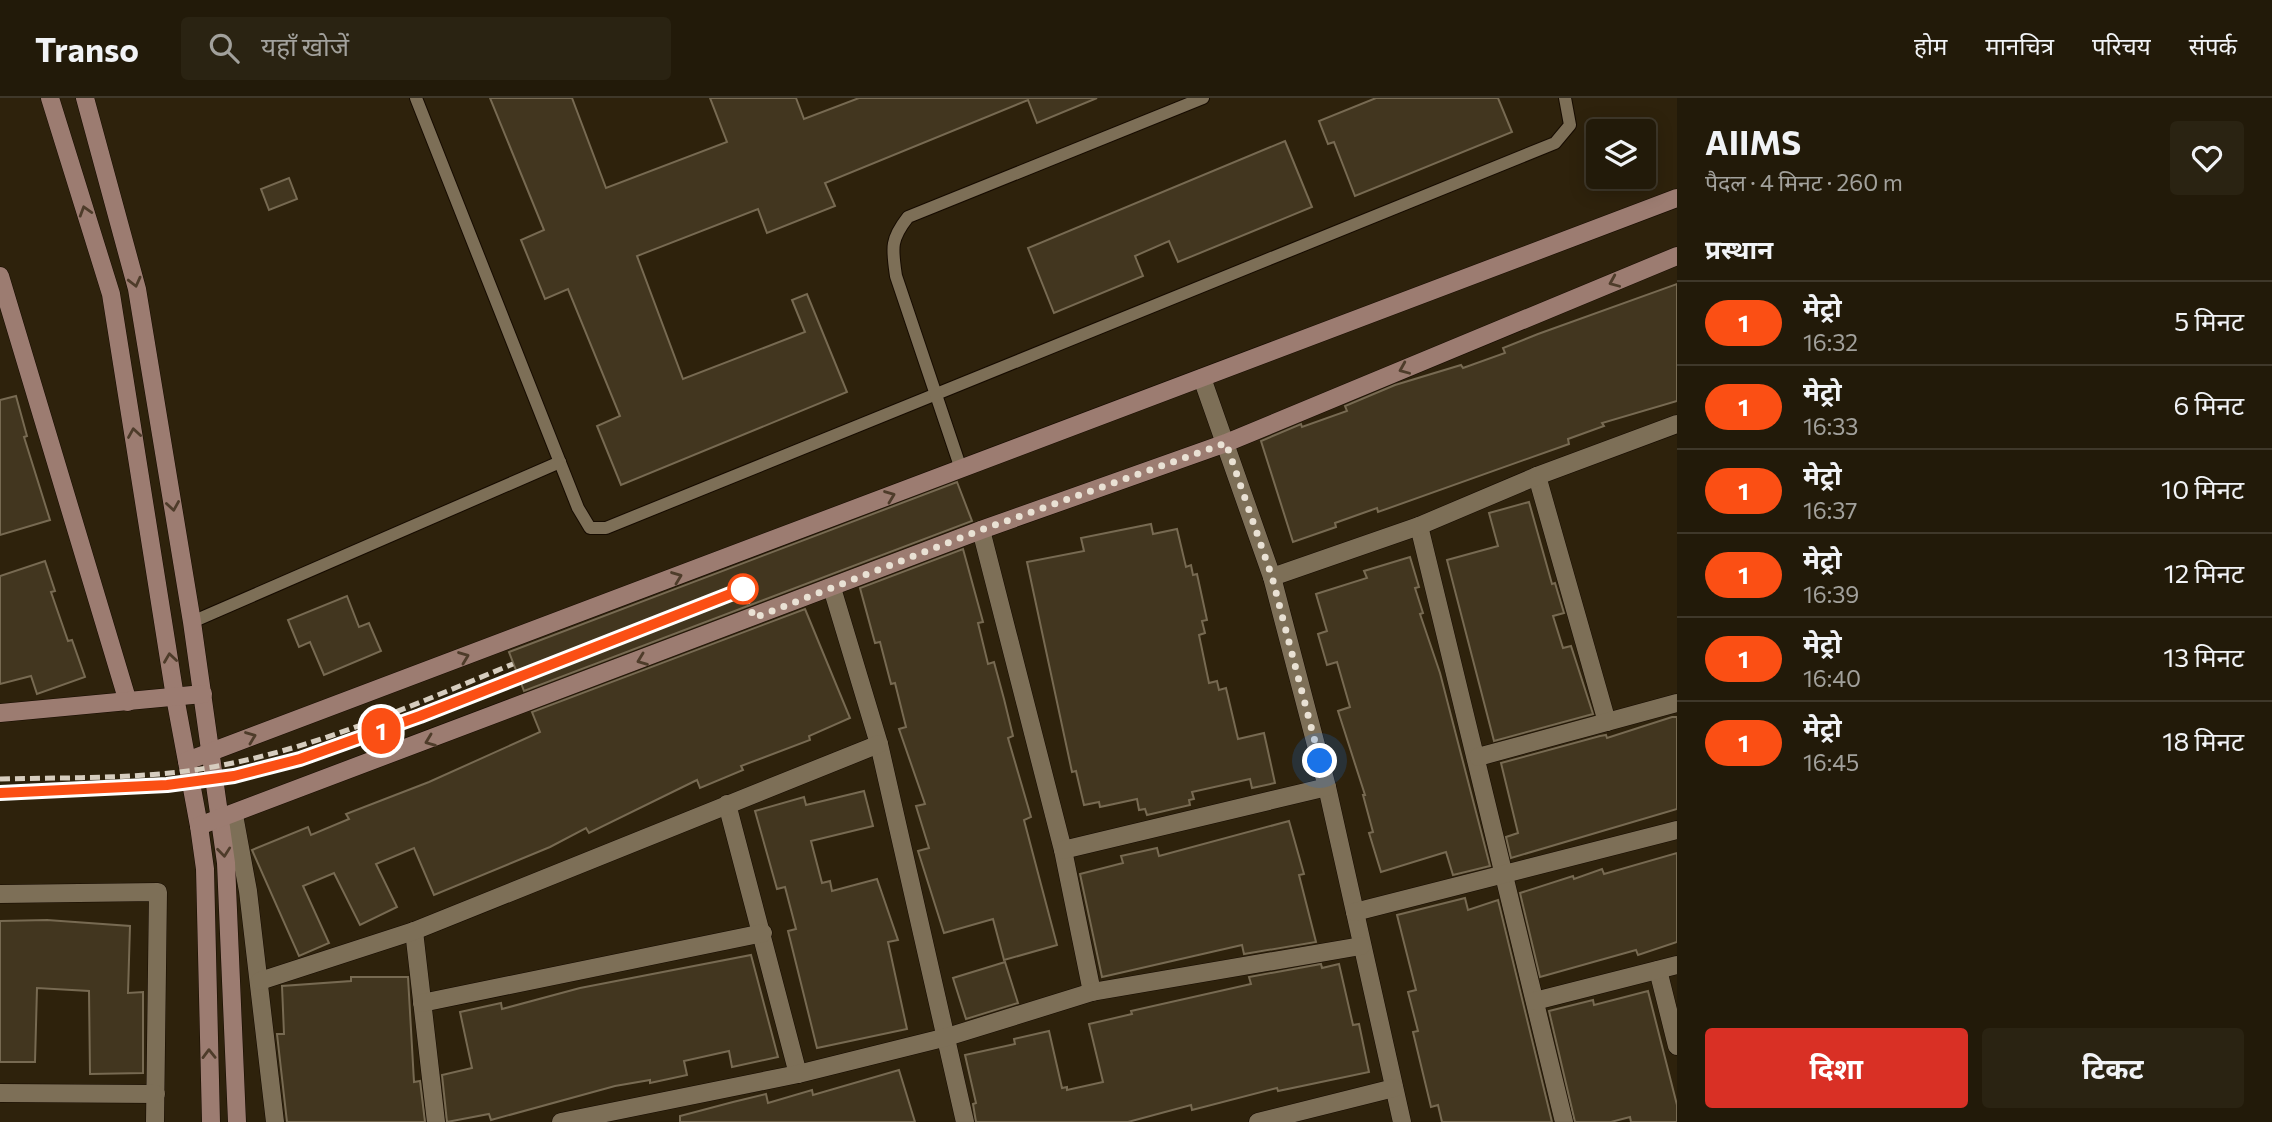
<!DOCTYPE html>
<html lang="hi">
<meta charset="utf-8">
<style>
body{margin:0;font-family:Commissioner,"Noto Sans Devanagari",sans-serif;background:#2a2312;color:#f1f3f6;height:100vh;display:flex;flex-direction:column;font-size:26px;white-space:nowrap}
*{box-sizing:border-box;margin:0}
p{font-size:23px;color:#a2a19c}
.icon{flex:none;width:38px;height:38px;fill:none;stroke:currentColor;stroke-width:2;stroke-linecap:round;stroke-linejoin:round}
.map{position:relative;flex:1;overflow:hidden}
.sheet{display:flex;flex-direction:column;background:#221a09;width:595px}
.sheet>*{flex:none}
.badge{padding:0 14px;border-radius:23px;font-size:24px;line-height:46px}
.tools{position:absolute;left:1586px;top:21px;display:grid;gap:14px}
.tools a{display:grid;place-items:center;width:70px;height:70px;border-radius:7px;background:#221a09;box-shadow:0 4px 18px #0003,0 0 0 2px #3f382a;font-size:35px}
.you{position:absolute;width:35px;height:35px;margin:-18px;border:5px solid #fff;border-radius:50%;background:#1a73e8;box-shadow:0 0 0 10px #1a73e833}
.map>.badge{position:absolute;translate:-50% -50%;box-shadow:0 0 0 4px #fff}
h2{padding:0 28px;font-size:26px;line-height:63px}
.round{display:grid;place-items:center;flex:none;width:74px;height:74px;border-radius:7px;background:#2a2312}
.overview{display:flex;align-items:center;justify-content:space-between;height:119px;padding:0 28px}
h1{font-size:33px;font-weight:700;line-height:52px}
.action{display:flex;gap:14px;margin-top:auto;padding:14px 28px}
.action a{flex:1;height:80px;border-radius:7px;background:#d93025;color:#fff;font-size:28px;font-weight:700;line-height:80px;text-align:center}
.action a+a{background:#2a2312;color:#f1f3f6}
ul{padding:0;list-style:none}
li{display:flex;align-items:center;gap:21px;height:84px;padding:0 28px;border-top:2px solid #3f382a}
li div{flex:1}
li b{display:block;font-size:26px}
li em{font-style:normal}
li .badge{min-width:77px;font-weight:700;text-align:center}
header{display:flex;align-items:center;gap:42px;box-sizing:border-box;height:98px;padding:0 35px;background:#221a09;border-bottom:2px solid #3f382a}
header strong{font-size:33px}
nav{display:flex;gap:38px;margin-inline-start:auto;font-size:24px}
.search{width:490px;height:63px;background:#2a2312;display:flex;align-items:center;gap:18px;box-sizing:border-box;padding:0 24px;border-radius:7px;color:#a2a19c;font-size:26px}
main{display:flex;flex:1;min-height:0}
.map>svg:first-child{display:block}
.building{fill:#42361f;stroke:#776a52;stroke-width:2}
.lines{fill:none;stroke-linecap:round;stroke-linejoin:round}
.lane-casing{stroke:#160b00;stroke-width:14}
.street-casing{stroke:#160b00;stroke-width:19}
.secondary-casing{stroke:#160b00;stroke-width:19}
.lane{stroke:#7d6f57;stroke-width:12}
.street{stroke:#7d6f57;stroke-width:18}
.secondary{stroke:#9c7c71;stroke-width:18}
.rail{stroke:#d6cdbf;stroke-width:5;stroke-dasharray:10 5;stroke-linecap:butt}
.oneway{stroke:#4e3c2a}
.line-casing{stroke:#fff;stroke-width:16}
.line{stroke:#fb4f14;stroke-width:10}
.walk{stroke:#e9e1d4;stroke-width:7;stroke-dasharray:0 12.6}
.stop-dot{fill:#fff;stroke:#fb4f14;stroke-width:3.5}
</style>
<header>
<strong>Transo</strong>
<div class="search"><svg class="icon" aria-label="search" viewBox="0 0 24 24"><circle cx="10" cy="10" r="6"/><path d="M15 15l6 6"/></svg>यहाँ खोजें</div>
<nav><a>होम</a><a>मानचित्र</a><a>परिचय</a><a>संपर्क</a></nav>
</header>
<main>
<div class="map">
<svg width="1677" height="1024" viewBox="0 0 1677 1024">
<rect width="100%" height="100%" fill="#2e220c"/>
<g class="building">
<polygon points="490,0 572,0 606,90 727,44 710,0 796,0 804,21 859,0 1097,0 1037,25 1028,2 825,85 835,108 767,135 758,111 637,158 683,281 805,234 792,202 807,196 847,294 621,387 597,328 620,318 568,191 545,201 521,142 544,132"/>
<polygon points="1376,0 1498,0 1512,34 1355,98 1334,44 1328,46 1319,23"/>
<polygon points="1285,43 1312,109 1178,164 1169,143 1135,158 1143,178 1054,215 1028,150"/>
<polygon points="289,80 297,101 269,112 261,91"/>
<polygon points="1677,186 1677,303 1602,325 1604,328 1568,341 1569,346 1378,414 1377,410 1335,425 1336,429 1293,444 1261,343 1301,326 1302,329 1347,313 1345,308 1395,287 1461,267 1463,270 1505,255 1503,250 1538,236"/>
<polygon points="16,298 27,338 24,339 50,422 0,437 0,302"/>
<polygon points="957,384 972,423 524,593 509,554"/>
<polygon points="1529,404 1552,486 1555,485 1564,515 1553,518 1563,550 1571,548 1593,616 1494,643 1447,462 1498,448 1489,415"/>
<polygon points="1151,426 1153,436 1177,431 1186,469 1191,467 1193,477 1197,476 1207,522 1202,523 1205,535 1199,537 1209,585 1217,583 1219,592 1226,590 1238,641 1264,635 1275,685 1252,690 1250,681 1192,694 1194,701 1189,702 1190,707 1147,717 1145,711 1139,712 1137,701 1100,709 1099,704 1084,707 1076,673 1072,674 1027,464 1084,453 1081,440"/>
<polygon points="963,451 983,524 978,525 988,566 994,564 1004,601 1013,638 1008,640 1031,719 1024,722 1057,847 1004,862 993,821 944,835 918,753 929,750 916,708 925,706 899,631 906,629 895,585 891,586 880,544 875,545 860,490"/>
<polygon points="1410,459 1419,489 1415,490 1423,515 1420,516 1440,575 1490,768 1453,777 1446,754 1381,774 1369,735 1373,734 1363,697 1365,697 1338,613 1350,609 1337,564 1327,567 1318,536 1327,533 1316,496 1367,480 1364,473"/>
<polygon points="45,463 55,493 51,494 68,543 72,542 85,579 37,596 31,578 0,586 0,478"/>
<polygon points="347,498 359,529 369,525 381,553 324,577 310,544 299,549 288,522"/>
<polygon points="805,511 850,620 809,638 810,642 741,668 743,672 700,690 697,682 589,735 586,730 550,749 434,797 414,750 376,766 397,809 360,827 334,775 303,788 329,845 299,858 252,752 308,729 311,737 349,721 346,716 429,684 540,634 532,614"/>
<polygon points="1672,619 1677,619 1677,711 1511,760 1506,739 1518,735 1501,665 1600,638 1606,637 1607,640"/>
<polygon points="864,693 873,728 811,743 822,785 830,783 832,793 877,781 898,842 888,844 907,931 817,950 788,833 796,831 785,789 777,791 755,713 804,699 806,707"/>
<polygon points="1289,723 1304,776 1299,777 1316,844 1244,856 1242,847 1102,879 1080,776 1123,765 1121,758 1157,750 1159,758"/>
<polygon points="1677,755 1677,844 1638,857 1636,852 1540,879 1520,795 1573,778 1574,781 1602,771 1604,776"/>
<polygon points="1465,800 1468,812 1498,802 1552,1024 1442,1024 1438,1007 1431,1009 1413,934 1418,933 1408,894 1416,892 1397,817"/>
<polygon points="47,822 130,828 128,895 143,894 143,975 90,976 89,893 37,890 35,964 0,964 0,823"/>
<polygon points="751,857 778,959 732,969 729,953 684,963 687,977 650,985 650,982 615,988 491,1022 489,1016 447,1024 442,977 472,970 460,914 501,905 502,911 580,890"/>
<polygon points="1005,864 1018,905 966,921 953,880"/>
<polygon points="1321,866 1322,870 1339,866 1353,927 1359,926 1369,974 1278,993 1277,990 1192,1012 1191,1007 1128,1024 976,1024 973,1006 976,1005 965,957 1015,946 1014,941 1049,933 1062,990 1067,989 1067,992 1103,984 1089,926 1132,916 1131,913 1251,886 1249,879"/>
<polygon points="351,879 408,879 414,984 420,983 425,1024 287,1024 277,936 284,936 282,888 351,883"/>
<polygon points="1648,893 1677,1007 1677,1024 1631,1024 1630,1019 1611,1024 1575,1024 1549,913 1593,902 1594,907"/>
<polygon points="899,972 915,1024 680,1024 680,1018 733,1004 766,996 768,1005 812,992 813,997"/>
</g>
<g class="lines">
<defs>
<g id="lane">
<polyline points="416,0 578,410 590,430 606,430 1555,45 1570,27 1565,0"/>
<path d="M961 371 896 178C892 150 890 142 908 119L1203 0"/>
<polyline points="192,524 560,364"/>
</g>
<g id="street">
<polyline points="1202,280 1272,479 1327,689 1402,1024"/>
<polyline points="1537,378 1607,624"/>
<polyline points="1419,428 1564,1024"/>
<polyline points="981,432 1063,752 1092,894"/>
<polyline points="1272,479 1419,428 1537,378 1677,326"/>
<polyline points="832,490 879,646 965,1024"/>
<polyline points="1478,659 1677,605"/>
<polyline points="727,706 798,976"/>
<polyline points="234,717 248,793 275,1024"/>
<polyline points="1063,752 1327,689"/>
<polyline points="0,796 158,794 155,1024"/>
<polyline points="1355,814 1677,732"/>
<polyline points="414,833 436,1024"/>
<polyline points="1658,872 1677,948"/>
<polyline points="260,883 414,833 879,646"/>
<polyline points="1535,903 1677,867"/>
<polyline points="422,905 763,835"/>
<polyline points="0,995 156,996"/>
<polyline points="561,1024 798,976 947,939 1092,894 1361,848"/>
<polyline points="1258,1024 1394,990"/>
</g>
<g id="secondary">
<polyline points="50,0 111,196 175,599 199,728 205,771 211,1024"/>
<polyline points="85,0 137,191 192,524 226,765 237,1024"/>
<polyline points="0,178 128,604"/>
<polyline points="0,615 203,596"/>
<polyline points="187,663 1677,100"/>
<polyline points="199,728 981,432 1226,345 1677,158"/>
</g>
</defs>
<use href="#lane" class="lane-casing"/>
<use href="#street" class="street-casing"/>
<use href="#secondary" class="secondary-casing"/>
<use href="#lane" class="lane"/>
<use href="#street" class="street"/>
<use href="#secondary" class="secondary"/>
<g class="rail">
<path d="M0 681C76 679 153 682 228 666 327 646 420 604 513 566"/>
<path d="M0 695C78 693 156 692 233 678 331 660 426 616 519 580"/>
</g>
</g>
<defs><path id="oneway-chevron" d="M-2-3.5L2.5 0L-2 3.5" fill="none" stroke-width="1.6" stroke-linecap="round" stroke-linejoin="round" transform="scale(1.75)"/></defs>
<g class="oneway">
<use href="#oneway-chevron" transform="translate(85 113) rotate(-107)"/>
<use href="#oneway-chevron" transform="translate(135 184) rotate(76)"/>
<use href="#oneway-chevron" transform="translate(1614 184) rotate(157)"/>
<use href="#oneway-chevron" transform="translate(1404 271) rotate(157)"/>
<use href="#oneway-chevron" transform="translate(134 335) rotate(-99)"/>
<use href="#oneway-chevron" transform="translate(890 398) rotate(-21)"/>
<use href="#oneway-chevron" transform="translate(173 408) rotate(81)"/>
<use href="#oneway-chevron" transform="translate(677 479) rotate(-21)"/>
<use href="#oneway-chevron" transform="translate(464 559) rotate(-21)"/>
<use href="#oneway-chevron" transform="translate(170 560) rotate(-98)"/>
<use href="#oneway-chevron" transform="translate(642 562) rotate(159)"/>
<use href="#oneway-chevron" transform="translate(251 639) rotate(-21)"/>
<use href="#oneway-chevron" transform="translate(430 643) rotate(159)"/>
<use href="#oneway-chevron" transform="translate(224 754) rotate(84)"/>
<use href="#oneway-chevron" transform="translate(209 956) rotate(-91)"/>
</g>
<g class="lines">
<defs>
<polyline id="line" points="0,695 167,687 234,678 300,661 420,618 743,491"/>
</defs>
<use href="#line" class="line-casing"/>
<use href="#line" class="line"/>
<polyline class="walk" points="743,491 754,520 981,432 1226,345 1272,479 1320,663"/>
</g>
<circle class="stop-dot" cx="743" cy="491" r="14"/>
</svg>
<div class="tools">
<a><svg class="icon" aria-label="layers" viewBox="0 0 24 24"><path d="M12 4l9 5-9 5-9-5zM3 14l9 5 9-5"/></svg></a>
</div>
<div class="you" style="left:1320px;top:663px"></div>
<b class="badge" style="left:381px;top:633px;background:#fb4f14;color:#fff">1</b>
</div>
<section class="sheet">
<div class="overview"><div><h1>AIIMS</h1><p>पैदल · 4 मिनट · 260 m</p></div><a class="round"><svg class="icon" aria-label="heart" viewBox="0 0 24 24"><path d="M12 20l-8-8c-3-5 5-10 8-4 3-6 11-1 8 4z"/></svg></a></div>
<h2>प्रस्थान</h2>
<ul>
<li><span class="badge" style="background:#fb4f14;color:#fff">1</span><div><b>मेट्रो</b><p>16:32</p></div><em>5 मिनट</em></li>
<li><span class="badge" style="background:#fb4f14;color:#fff">1</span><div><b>मेट्रो</b><p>16:33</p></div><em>6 मिनट</em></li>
<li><span class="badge" style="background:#fb4f14;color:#fff">1</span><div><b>मेट्रो</b><p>16:37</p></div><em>10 मिनट</em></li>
<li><span class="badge" style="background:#fb4f14;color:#fff">1</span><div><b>मेट्रो</b><p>16:39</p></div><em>12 मिनट</em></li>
<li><span class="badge" style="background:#fb4f14;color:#fff">1</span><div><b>मेट्रो</b><p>16:40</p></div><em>13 मिनट</em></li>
<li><span class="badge" style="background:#fb4f14;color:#fff">1</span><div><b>मेट्रो</b><p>16:45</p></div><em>18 मिनट</em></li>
</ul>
<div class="action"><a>दिशा</a><a>टिकट</a></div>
</section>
</main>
